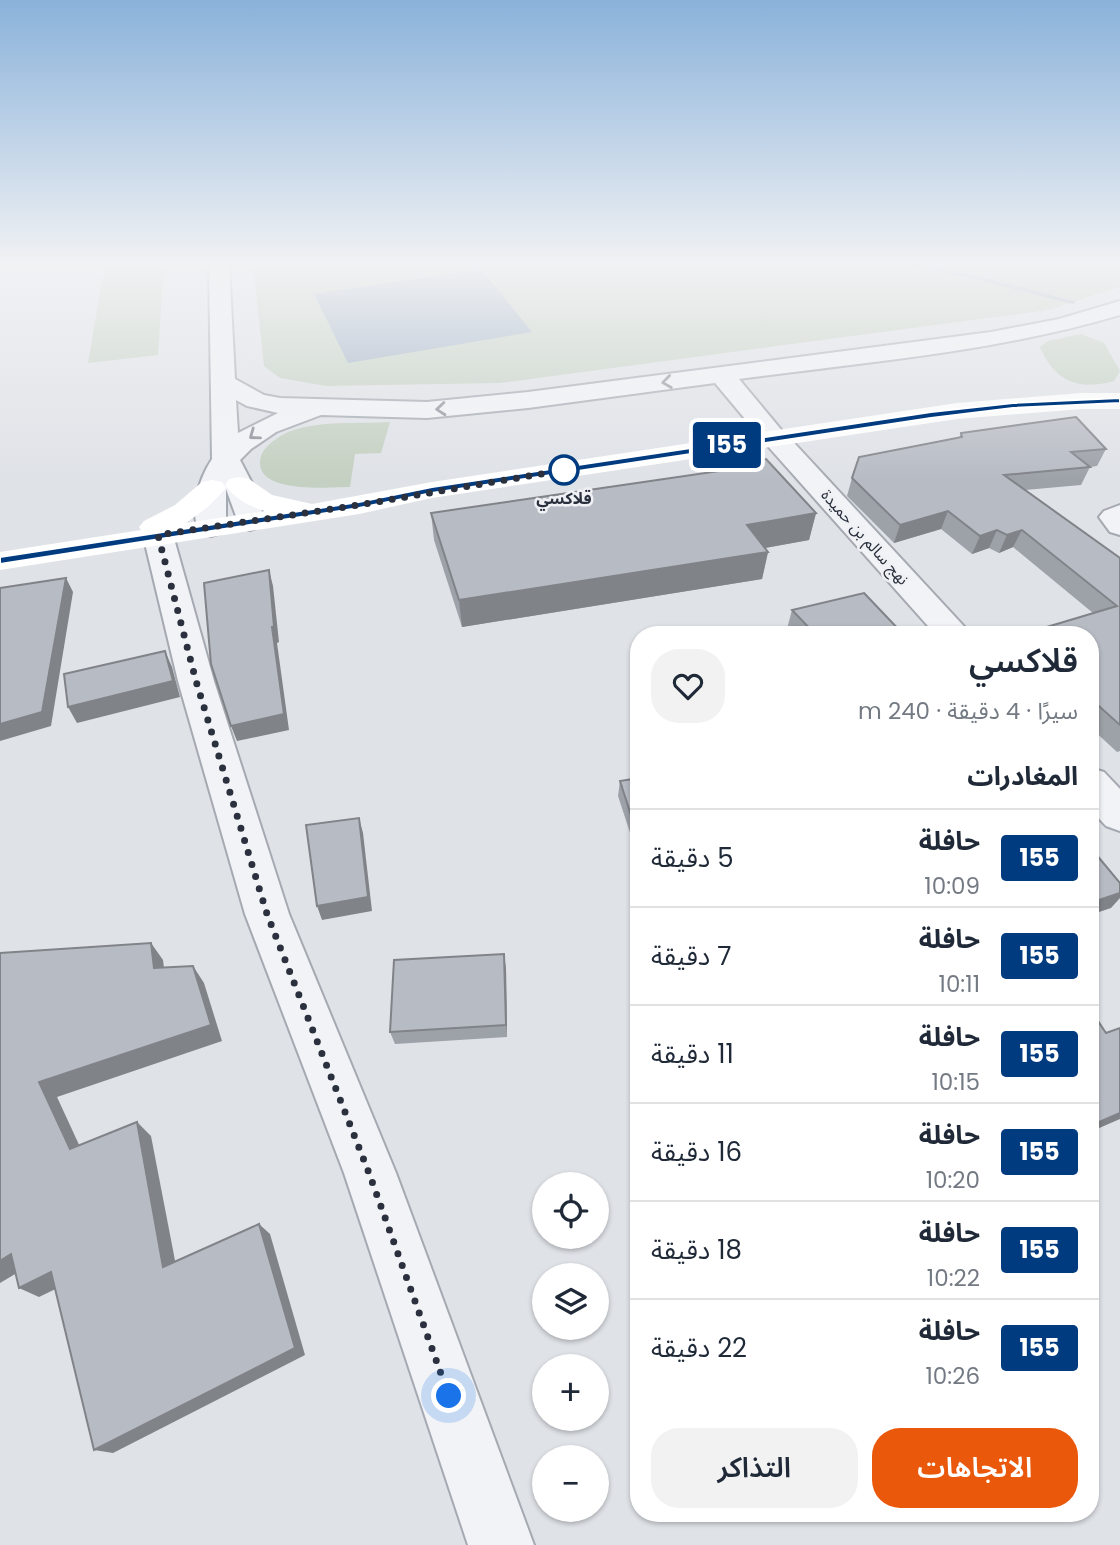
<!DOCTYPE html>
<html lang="ar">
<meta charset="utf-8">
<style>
body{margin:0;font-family:Poppins,"Noto Sans Arabic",sans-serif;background:#f2f2f3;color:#1f2937;direction:rtl;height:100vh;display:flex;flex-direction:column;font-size:26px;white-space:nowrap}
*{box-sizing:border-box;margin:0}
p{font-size:23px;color:#747a83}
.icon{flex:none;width:38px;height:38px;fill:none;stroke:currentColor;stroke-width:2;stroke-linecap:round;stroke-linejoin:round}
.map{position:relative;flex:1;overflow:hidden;direction:ltr}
.details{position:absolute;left:630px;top:626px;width:469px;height:896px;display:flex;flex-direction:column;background:#fff;border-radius:28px;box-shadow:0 2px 5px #0004;direction:rtl}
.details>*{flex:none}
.badge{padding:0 14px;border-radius:5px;font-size:24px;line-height:46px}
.buttons{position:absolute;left:532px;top:1172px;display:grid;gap:14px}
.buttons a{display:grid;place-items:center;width:77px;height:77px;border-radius:50%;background:#fff;box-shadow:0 2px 5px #0004;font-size:35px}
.you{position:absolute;width:35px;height:35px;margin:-18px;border:5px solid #fff;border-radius:50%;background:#1a73e8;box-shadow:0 0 0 10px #1a73e833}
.map>.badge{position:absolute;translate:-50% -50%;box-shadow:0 0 0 4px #fff}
h2{padding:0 21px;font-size:26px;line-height:63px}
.round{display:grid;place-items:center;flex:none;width:74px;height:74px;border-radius:28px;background:#f2f2f3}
.overview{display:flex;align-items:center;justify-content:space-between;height:119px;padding:0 21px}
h1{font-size:33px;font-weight:600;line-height:52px}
.cta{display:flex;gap:14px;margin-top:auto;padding:14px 21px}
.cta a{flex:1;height:80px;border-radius:28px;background:#ea580c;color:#fff;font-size:28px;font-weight:600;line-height:80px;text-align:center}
.cta a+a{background:#f2f2f3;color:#1f2937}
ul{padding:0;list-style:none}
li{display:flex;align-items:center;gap:21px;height:98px;padding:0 21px;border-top:2px solid #e0e1e3}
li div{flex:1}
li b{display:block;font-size:26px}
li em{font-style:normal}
li .badge{min-width:77px;font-weight:700;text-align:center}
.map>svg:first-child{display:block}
.green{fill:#c4d0c1}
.water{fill:#9eafc4}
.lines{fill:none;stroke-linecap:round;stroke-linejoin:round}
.stream{fill:#9eafc4;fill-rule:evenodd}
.minor-casing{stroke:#a5a9b1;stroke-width:4}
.tertiary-casing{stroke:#a5a9b1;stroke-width:4}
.minor{fill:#f2f3f6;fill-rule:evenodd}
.tertiary{fill:#f2f3f6;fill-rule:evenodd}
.secondary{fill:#fff;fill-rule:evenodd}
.wall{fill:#9da1a8}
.shaded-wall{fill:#808388}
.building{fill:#b7bbc3;stroke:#808388;stroke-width:2}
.oneway{stroke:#8e929a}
.line{fill:#003b80;stroke:#fff;stroke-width:2}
.walk{stroke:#2a303d;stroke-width:7;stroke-dasharray:0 12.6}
.stop-dot{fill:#fff;stroke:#003b80;stroke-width:3.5}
.labels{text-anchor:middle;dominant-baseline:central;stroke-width:5;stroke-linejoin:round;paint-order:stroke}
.far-stop-label{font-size:16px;font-weight:bold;fill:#2a303d;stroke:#eff1f5}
.far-street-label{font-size:16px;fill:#2a303d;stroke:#eff1f5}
</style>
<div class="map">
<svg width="1120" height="1545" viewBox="0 0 1120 1545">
<rect width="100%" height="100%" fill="#dfe2e7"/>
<g class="green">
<polygon points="105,264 164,264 158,355 88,363"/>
<polygon points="253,264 1120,264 1120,287 1048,310 500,383 326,386 280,378 264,366"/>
<path d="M1081 334 1104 343 1120 371 1114 381C1079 391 1055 382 1040 347L1048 341Z"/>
<path d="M390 422 381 453 355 454 350 487C330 487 250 495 261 456 265 445 278 437 288 432 320 420 357 424 390 422Z"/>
</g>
<polygon class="water" points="481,269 532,332 348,363 314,294"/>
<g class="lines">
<polygon class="stream" points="900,264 914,264 978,276 1076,302 1073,304 978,280"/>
<defs>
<g id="minor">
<polygon points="775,430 784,432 972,635 936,635 766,444 762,438 766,432"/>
<polygon points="1120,505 1120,535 1110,532 1099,517 1104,511"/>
<polygon points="158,526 169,529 173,535 214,681 289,914 396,1173 534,1545 468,1545 344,1173 245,914 178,681 143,535 147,529"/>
<polygon points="1090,768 1104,772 1120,789 1120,831 1106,826 1090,809"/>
</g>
<path id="tertiary" d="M209 264H229L235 379 264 395 280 398 427 402 528 392 991 332 1059 319 1120 301V315C996 352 866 362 739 379L788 438 784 444 775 446 766 444 715 383 528 408 427 418 321 415 276 432 251 449 240 460 253 485 265 521 260 527 250 530 240 527 226 489V527L221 533 211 536 201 533C187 513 200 477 212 459ZM236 400 247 406 278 413 238 433Z"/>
</defs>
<use href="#minor" class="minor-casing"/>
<use href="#tertiary" class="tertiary-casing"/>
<use href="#minor" class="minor"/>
<use href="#tertiary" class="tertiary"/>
<path class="secondary" d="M1082 393H1120V409H1082L957 419 432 498 359 514 0 570V552L141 530 139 527 144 521 175 505 202 482 212 480 222 482 226 488 209 506 186 523 265 511C250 507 234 498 225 485L229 479 239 477 249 479 272 495 312 504 432 482 957 403Z"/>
</g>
<g class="wall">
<polygon points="961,433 1106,449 1097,466 1090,467 1081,485 1025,490 1120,558 1120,751 1117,752 1090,727 1090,635 1028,635 1030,632 1093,613 1013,547 999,553 989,548 972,554 941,529 894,543 847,496 852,478 959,438"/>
<polygon points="724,467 816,513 809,540 765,548 768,552 762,579 462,627 434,540 431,513 723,471"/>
<polygon points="792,610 904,635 793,635 787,629"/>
<polygon points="639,778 639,860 618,796 620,781"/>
<polygon points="506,968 507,1037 395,1044 390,1032"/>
</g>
<g class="shaded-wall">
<polygon points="948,511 941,529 894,543 900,525"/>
<polygon points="816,513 809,540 742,552 747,525"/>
<polygon points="997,530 989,548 972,554 980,536"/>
<polygon points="1022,530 1013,547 999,553 1007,535"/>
<polygon points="768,552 762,579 462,627 459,600"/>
<polygon points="269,570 273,586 279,642 277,643 289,730 237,741 231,726"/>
<polygon points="66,578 73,592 51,726 0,741 0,724"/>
<polygon points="165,651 172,667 180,697 77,723 68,707"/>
<polygon points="359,818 363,833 372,911 322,920 317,906"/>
<polygon points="1120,893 1120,898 1111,908 1090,915 1090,903"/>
<polygon points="151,943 163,960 166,985 154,968"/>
<polygon points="504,954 506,968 507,1037 506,1025"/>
<polygon points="193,966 204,983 222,1041 57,1097 87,1162 70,1149 39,1082"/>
<polygon points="1120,1113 1120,1119 1090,1132 1090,1126"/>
<polygon points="137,1122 151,1136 178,1276 163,1267"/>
<polygon points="259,1224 270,1234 305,1355 113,1453 94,1450"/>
<polygon points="11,1254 32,1264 0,1283 0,1261"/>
<polygon points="51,1272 70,1282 39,1297 19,1288"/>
</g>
<g class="building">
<polygon points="1076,417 1106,449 1071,452 1090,467 1004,475 1120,558 1120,725 1090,698 1090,635 1033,635 1030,632 1117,606 1022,530 1007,535 997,530 980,536 948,511 900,525 852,478 859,457 962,437 961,433"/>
<polygon points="766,459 816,513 747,525 768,552 459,600 431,513 726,470 724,467"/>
<polygon points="269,570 274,627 272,627 284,714 231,726 211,664 204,583"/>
<polygon points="66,578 42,712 0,724 0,588"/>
<polygon points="864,593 904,635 816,635 792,610"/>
<polygon points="165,651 173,681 68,707 64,674"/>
<polygon points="639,778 639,840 620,781"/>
<polygon points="359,818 368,897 317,906 306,825"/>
<polygon points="1090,847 1120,883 1120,893 1090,903"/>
<polygon points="151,943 154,968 193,966 211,1025 39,1082 70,1149 137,1122 163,1267 259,1224 295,1348 94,1450 51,1272 19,1288 11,1254 0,1261 0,953"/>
<polygon points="504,954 506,1025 390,1032 394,960"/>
<polygon points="1090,1009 1106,1033 1120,1028 1120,1113 1090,1126"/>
</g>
<defs><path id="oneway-chevron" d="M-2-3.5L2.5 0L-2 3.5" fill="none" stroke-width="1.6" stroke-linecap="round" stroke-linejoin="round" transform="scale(1.75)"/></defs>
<g class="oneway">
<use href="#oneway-chevron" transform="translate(667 382) rotate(172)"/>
<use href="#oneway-chevron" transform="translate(441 409) rotate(175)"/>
<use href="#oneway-chevron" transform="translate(254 435) rotate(144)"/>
</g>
<linearGradient id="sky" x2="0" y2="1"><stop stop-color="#8ab2da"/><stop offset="0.55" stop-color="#f1f2f4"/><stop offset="1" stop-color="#f1f2f4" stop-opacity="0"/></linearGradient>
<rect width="1120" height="480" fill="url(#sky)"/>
<polygon class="line" points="1120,398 1120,403 1013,408 931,418 432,493 359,508 0,564 0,557 359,502 432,487 931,412 1013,403"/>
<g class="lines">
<polyline class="walk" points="449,1396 369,1173 267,914 196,681 158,535 359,505 564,470"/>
</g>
<circle class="stop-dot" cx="564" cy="470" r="14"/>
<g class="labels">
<g class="far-stop-label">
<text x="564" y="498">قلاكسي</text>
</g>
<g class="far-street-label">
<text transform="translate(865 537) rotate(48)">نهج سالم بن حميدة</text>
</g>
</g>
</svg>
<div class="buttons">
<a><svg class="icon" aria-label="locate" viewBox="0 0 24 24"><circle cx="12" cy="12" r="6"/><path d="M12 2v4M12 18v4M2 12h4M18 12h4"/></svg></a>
<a><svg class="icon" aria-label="layers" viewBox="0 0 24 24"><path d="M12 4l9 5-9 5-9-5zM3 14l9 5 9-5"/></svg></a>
<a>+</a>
<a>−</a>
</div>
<div class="you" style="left:449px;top:1396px"></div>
<b class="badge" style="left:727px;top:445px;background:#003b80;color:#fff">155</b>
<section class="details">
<div class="overview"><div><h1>قلاكسي</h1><p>سيرًا · 4 دقيقة · 240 m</p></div><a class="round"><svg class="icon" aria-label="heart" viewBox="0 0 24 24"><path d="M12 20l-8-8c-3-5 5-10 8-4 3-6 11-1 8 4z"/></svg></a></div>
<h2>المغادرات</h2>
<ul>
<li><span class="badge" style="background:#003b80;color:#fff">155</span><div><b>حافلة</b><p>10:09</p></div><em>5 دقيقة</em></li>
<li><span class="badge" style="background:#003b80;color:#fff">155</span><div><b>حافلة</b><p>10:11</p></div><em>7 دقيقة</em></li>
<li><span class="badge" style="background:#003b80;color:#fff">155</span><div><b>حافلة</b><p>10:15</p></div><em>11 دقيقة</em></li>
<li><span class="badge" style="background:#003b80;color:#fff">155</span><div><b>حافلة</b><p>10:20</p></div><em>16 دقيقة</em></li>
<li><span class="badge" style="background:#003b80;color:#fff">155</span><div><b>حافلة</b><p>10:22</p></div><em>18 دقيقة</em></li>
<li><span class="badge" style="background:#003b80;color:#fff">155</span><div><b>حافلة</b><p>10:26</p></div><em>22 دقيقة</em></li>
</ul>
<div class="cta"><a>الاتجاهات</a><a>التذاكر</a></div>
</section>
</div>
